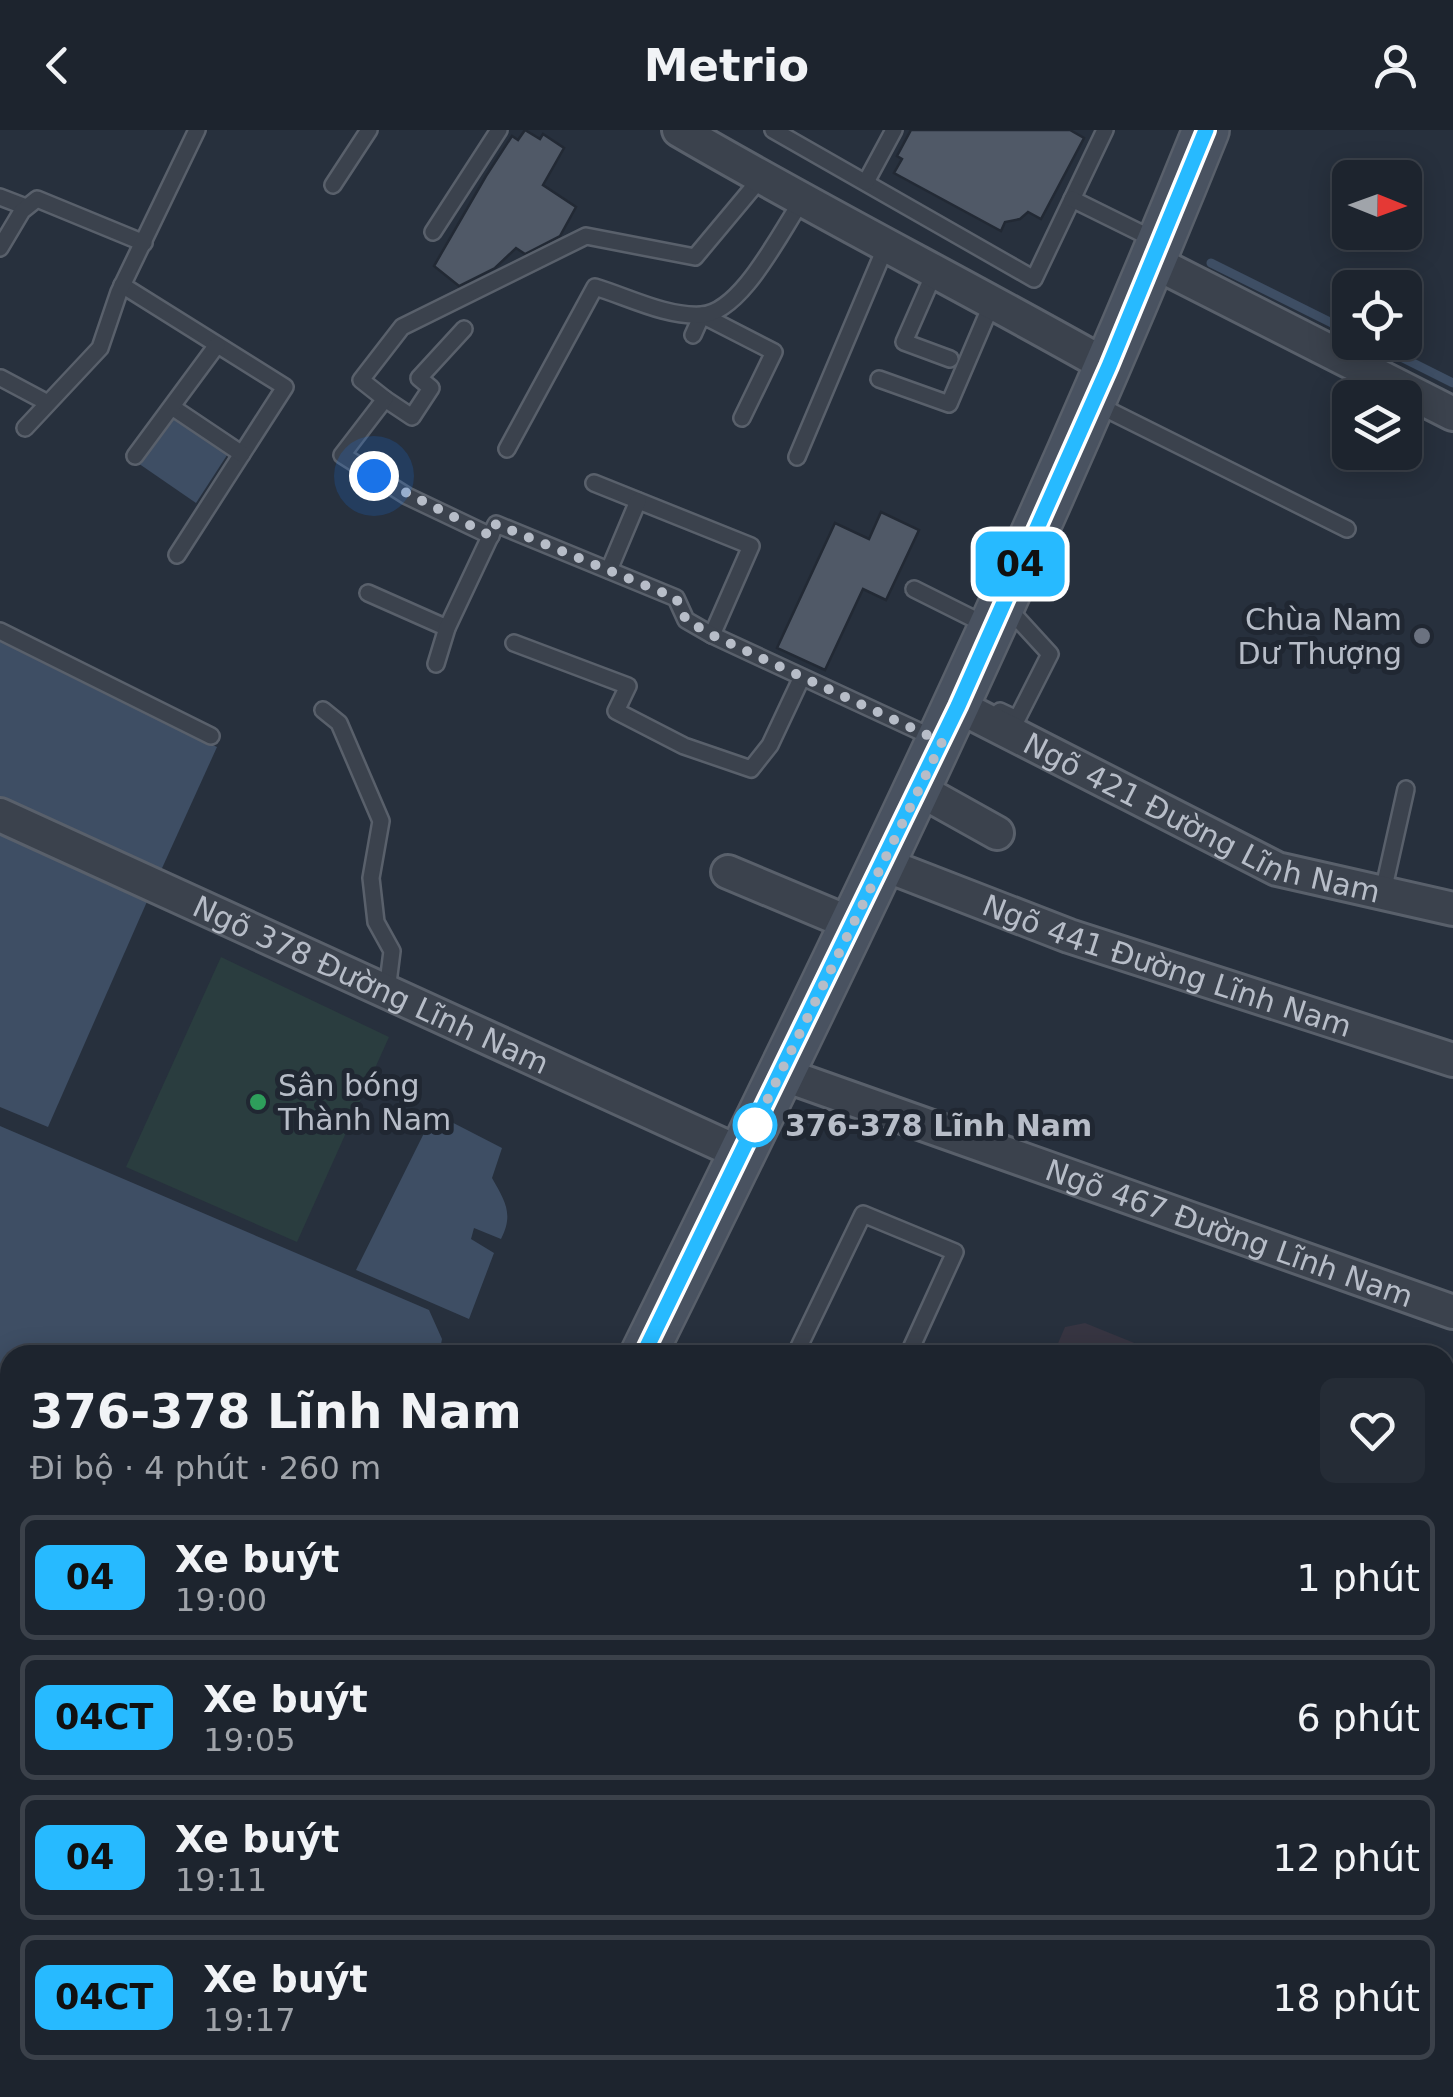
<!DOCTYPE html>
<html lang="vi">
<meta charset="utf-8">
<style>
body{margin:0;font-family:"DejaVu Sans",sans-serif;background:#252c36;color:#f1f3f6;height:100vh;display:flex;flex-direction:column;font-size:38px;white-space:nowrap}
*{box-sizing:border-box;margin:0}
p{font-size:32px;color:#a0a4aa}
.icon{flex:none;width:55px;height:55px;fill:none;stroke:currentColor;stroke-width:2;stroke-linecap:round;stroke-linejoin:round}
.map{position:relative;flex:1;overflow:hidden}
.details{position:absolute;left:0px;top:1215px;width:1455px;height:752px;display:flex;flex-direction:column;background:#1d242e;border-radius:30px 30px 0 0;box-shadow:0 5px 25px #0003,0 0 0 2px #3b414a}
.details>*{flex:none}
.badge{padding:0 20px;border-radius:15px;font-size:35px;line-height:65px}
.needle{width:65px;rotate:91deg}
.tools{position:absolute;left:1332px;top:30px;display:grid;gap:20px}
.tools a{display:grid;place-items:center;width:90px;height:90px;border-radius:15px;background:#1d242e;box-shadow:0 5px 25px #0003,0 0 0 2px #3b414a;font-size:50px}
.you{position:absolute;width:50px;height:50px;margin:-25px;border:8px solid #fff;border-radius:50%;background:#1a73e8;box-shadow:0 0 0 15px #1a73e833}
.map>.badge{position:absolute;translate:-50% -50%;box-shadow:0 0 0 5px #fff}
.round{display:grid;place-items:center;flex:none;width:105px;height:105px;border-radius:15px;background:#252c36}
.overview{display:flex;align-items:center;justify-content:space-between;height:170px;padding:0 30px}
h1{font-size:48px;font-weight:700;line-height:75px}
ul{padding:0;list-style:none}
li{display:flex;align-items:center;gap:30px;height:125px;margin:0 20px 15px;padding:0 10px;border:5px solid #3b414a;border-radius:15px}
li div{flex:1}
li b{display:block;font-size:38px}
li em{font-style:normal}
li .badge{min-width:110px;font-weight:700;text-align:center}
header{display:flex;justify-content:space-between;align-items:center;height:130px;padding:0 30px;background:#1d242e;font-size:45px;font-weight:700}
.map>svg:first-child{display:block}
.medical{fill:#373542}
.green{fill:#2a3d3f}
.water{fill:#3e4e64}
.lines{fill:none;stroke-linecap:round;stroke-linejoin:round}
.stream{stroke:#3e4e64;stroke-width:9}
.building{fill:#505967;stroke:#222934;stroke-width:2.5}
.service-casing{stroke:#59606b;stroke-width:20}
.minor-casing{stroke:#59606b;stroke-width:38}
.secondary-casing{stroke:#59606b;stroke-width:50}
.service{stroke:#3b424d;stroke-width:15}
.minor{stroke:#3b424d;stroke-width:32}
.secondary{stroke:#495260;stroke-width:45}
.line-casing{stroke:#fff;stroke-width:22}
.line{stroke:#27baff;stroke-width:15}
.walk{stroke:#b7bdc8;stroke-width:10;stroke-dasharray:0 18}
.worship-dot{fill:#6b7280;stroke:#202732;stroke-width:4}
.leisure-dot{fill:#2e9e5b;stroke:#202732;stroke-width:4}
.stop-dot{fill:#fff;stroke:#27baff;stroke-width:5}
.labels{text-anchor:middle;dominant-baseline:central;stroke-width:10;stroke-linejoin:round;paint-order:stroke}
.poi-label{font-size:30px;fill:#b7bdc8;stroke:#202732;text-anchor:end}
.street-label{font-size:30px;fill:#b7bdc8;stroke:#202732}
.stop-label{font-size:30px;font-weight:bold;fill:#b7bdc8;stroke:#202732;text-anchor:start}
</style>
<header><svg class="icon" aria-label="back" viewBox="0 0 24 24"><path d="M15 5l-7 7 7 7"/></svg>Metrio<svg class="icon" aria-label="person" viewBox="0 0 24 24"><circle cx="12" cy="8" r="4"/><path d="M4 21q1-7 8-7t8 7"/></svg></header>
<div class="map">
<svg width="1453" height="1967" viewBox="0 0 1453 1967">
<rect width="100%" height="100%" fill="#27303d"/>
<polygon class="medical" points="1085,1193 1164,1225 1053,1225 1065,1197"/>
<polygon class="green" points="221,827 389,907 297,1112 126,1037"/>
<g class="water">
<polygon points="170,282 231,319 196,373 135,331"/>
<polygon points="0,511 217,617 158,747 0,674"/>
<polygon points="0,698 149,767 48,997 0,977"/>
<path d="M434 983 502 1018 492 1048C505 1071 514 1084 501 1109L474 1098 471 1109 494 1123 469 1189 356 1140Z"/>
<polygon points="0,996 429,1180 442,1209 439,1225 10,1225 10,1883 0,1880"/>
</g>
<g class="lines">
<g class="stream">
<polyline points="1211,133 1350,202"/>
<polyline points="1371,212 1453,253"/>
</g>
</g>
<g class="building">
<polygon points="525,0 540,9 543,4 564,18 543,55 576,77 560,106 525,124 516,118 495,138 459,156 434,136 486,46 512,6 518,10"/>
<polygon points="911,0 1070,0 1084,8 1041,89 1028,82 1020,89 1005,92 1001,101 894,43 902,29 897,26"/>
<polygon points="881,382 919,400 886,470 863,459 825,540 777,518 835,393 869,409"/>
</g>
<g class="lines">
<defs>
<g id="service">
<polyline points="773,0 1034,149 1105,0"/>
<polyline points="866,52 894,0"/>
<polyline points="333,55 369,0"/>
<polyline points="0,67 26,77"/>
<polyline points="1072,69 1157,111"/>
<polyline points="433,102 499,0"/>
<polyline points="0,118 22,81 37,69 144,113"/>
<polyline points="936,139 904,212 950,229"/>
<polyline points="122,155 285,257 177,425"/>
<polyline points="693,205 702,185 774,222 742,288"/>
<polyline points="1,248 46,272"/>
<polyline points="879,249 949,274 993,171"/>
<polyline points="385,269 412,287 431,258 419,248 464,199"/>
<polyline points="1096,274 1347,399"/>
<polyline points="172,277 242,324"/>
<polyline points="25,298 100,218 119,162 197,0"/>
<path d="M507 319 595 157C628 167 666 187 701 185 741 183 780 103 801 72"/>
<polyline points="135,326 217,215"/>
<polyline points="797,327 886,116"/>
<polyline points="594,353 751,416 712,505"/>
<polyline points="491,406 407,366 342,325 385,269 361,250 402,197 586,106 695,127 761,48"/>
<polyline points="609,440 638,371"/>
<polyline points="914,459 986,495"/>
<polyline points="368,463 447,498"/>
<polyline points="0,501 211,606"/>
<polyline points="514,513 628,556 616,581 684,616 751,639 770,615 801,549"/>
<polyline points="436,534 447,498 496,394 676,468 686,490 712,505 934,608"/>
<polyline points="323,580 339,593 381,691 371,748 376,792 392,821 387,861"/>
<polyline points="1000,581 1017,589 1050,524 1006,476"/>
<polyline points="1382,766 1406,659"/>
<polyline points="795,1225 863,1084 955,1122 908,1225"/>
<polyline points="1449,1736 1453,1742"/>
</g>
<g id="minor">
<path d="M679 0C821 83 966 156 1109 237"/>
<polyline points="1154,132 1453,284"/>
<path id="s1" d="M958 576 1277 739 1453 779"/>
<polyline points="920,660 997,703"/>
<path id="s2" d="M0 685 742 1024"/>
<path id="s3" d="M883 734 1069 806 1453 930"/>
<polyline points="728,742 852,794"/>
<path id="s4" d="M779 943 1453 1182"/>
<polyline points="1445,1319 1453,1300"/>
<polyline points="0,1910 10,1913"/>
<polyline points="1258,1958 1262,1967"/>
<polyline points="148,1967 150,1958"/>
<polyline points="689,1967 689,1958"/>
<polyline points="1341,1967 1345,1965"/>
</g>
<g id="secondary">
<path d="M643 1225C842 822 1038 417 1206 0"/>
<polyline points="328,1967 330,1958"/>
</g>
</defs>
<use href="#service" class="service-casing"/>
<use href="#minor" class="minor-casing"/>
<use href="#secondary" class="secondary-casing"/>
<use href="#service" class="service"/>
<use href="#minor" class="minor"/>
<use href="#secondary" class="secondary"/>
</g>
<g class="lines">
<defs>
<polyline id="line" points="643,1225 958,576 1109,236 1206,0"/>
</defs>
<use href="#line" class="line-casing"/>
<use href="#line" class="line"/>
<polyline class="walk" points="374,346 491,406 496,394 676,468 686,490 712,505 942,612 755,995"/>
</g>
<circle class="worship-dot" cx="1422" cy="506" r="10"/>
<circle class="leisure-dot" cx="258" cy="972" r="10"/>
<circle class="stop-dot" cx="755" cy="995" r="20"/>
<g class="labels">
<g class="poi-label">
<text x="1402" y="489">Chùa Nam<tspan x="1402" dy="34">Dư Thượng</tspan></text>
<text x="278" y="955" text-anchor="start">Sân bóng<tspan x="278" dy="34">Thành Nam</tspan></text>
</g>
<g class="street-label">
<text stroke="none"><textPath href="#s1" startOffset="270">Ngõ 421 Đường Lĩnh Nam</textPath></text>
<text stroke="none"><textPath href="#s3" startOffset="302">Ngõ 441 Đường Lĩnh Nam</textPath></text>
<text stroke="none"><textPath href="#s2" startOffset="408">Ngõ 378 Đường Lĩnh Nam</textPath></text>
<text stroke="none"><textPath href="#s4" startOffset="478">Ngõ 467 Đường Lĩnh Nam</textPath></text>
</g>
<g class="stop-label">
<text x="785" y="995">376-378 Lĩnh Nam</text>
</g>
</g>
</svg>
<div class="tools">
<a><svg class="needle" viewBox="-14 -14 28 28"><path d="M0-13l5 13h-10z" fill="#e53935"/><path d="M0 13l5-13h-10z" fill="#a0a4aa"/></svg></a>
<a><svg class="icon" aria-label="locate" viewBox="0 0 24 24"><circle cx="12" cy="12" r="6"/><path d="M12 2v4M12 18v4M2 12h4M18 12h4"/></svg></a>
<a><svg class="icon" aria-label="layers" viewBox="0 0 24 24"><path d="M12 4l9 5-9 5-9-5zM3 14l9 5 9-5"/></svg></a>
</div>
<div class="you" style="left:374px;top:346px"></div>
<b class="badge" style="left:1020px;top:434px;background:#27baff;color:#111">04</b>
<section class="details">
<div class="overview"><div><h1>376-378 Lĩnh Nam</h1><p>Đi bộ · 4 phút · 260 m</p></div><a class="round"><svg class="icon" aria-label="heart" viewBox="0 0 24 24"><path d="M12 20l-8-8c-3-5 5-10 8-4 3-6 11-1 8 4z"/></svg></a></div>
<ul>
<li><span class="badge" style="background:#27baff;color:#111">04</span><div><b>Xe buýt</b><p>19:00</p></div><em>1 phút</em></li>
<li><span class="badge" style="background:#27baff;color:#111">04CT</span><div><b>Xe buýt</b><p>19:05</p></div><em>6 phút</em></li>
<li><span class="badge" style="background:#27baff;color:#111">04</span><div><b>Xe buýt</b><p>19:11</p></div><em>12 phút</em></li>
<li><span class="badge" style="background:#27baff;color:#111">04CT</span><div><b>Xe buýt</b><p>19:17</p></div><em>18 phút</em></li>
</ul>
</section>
</div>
